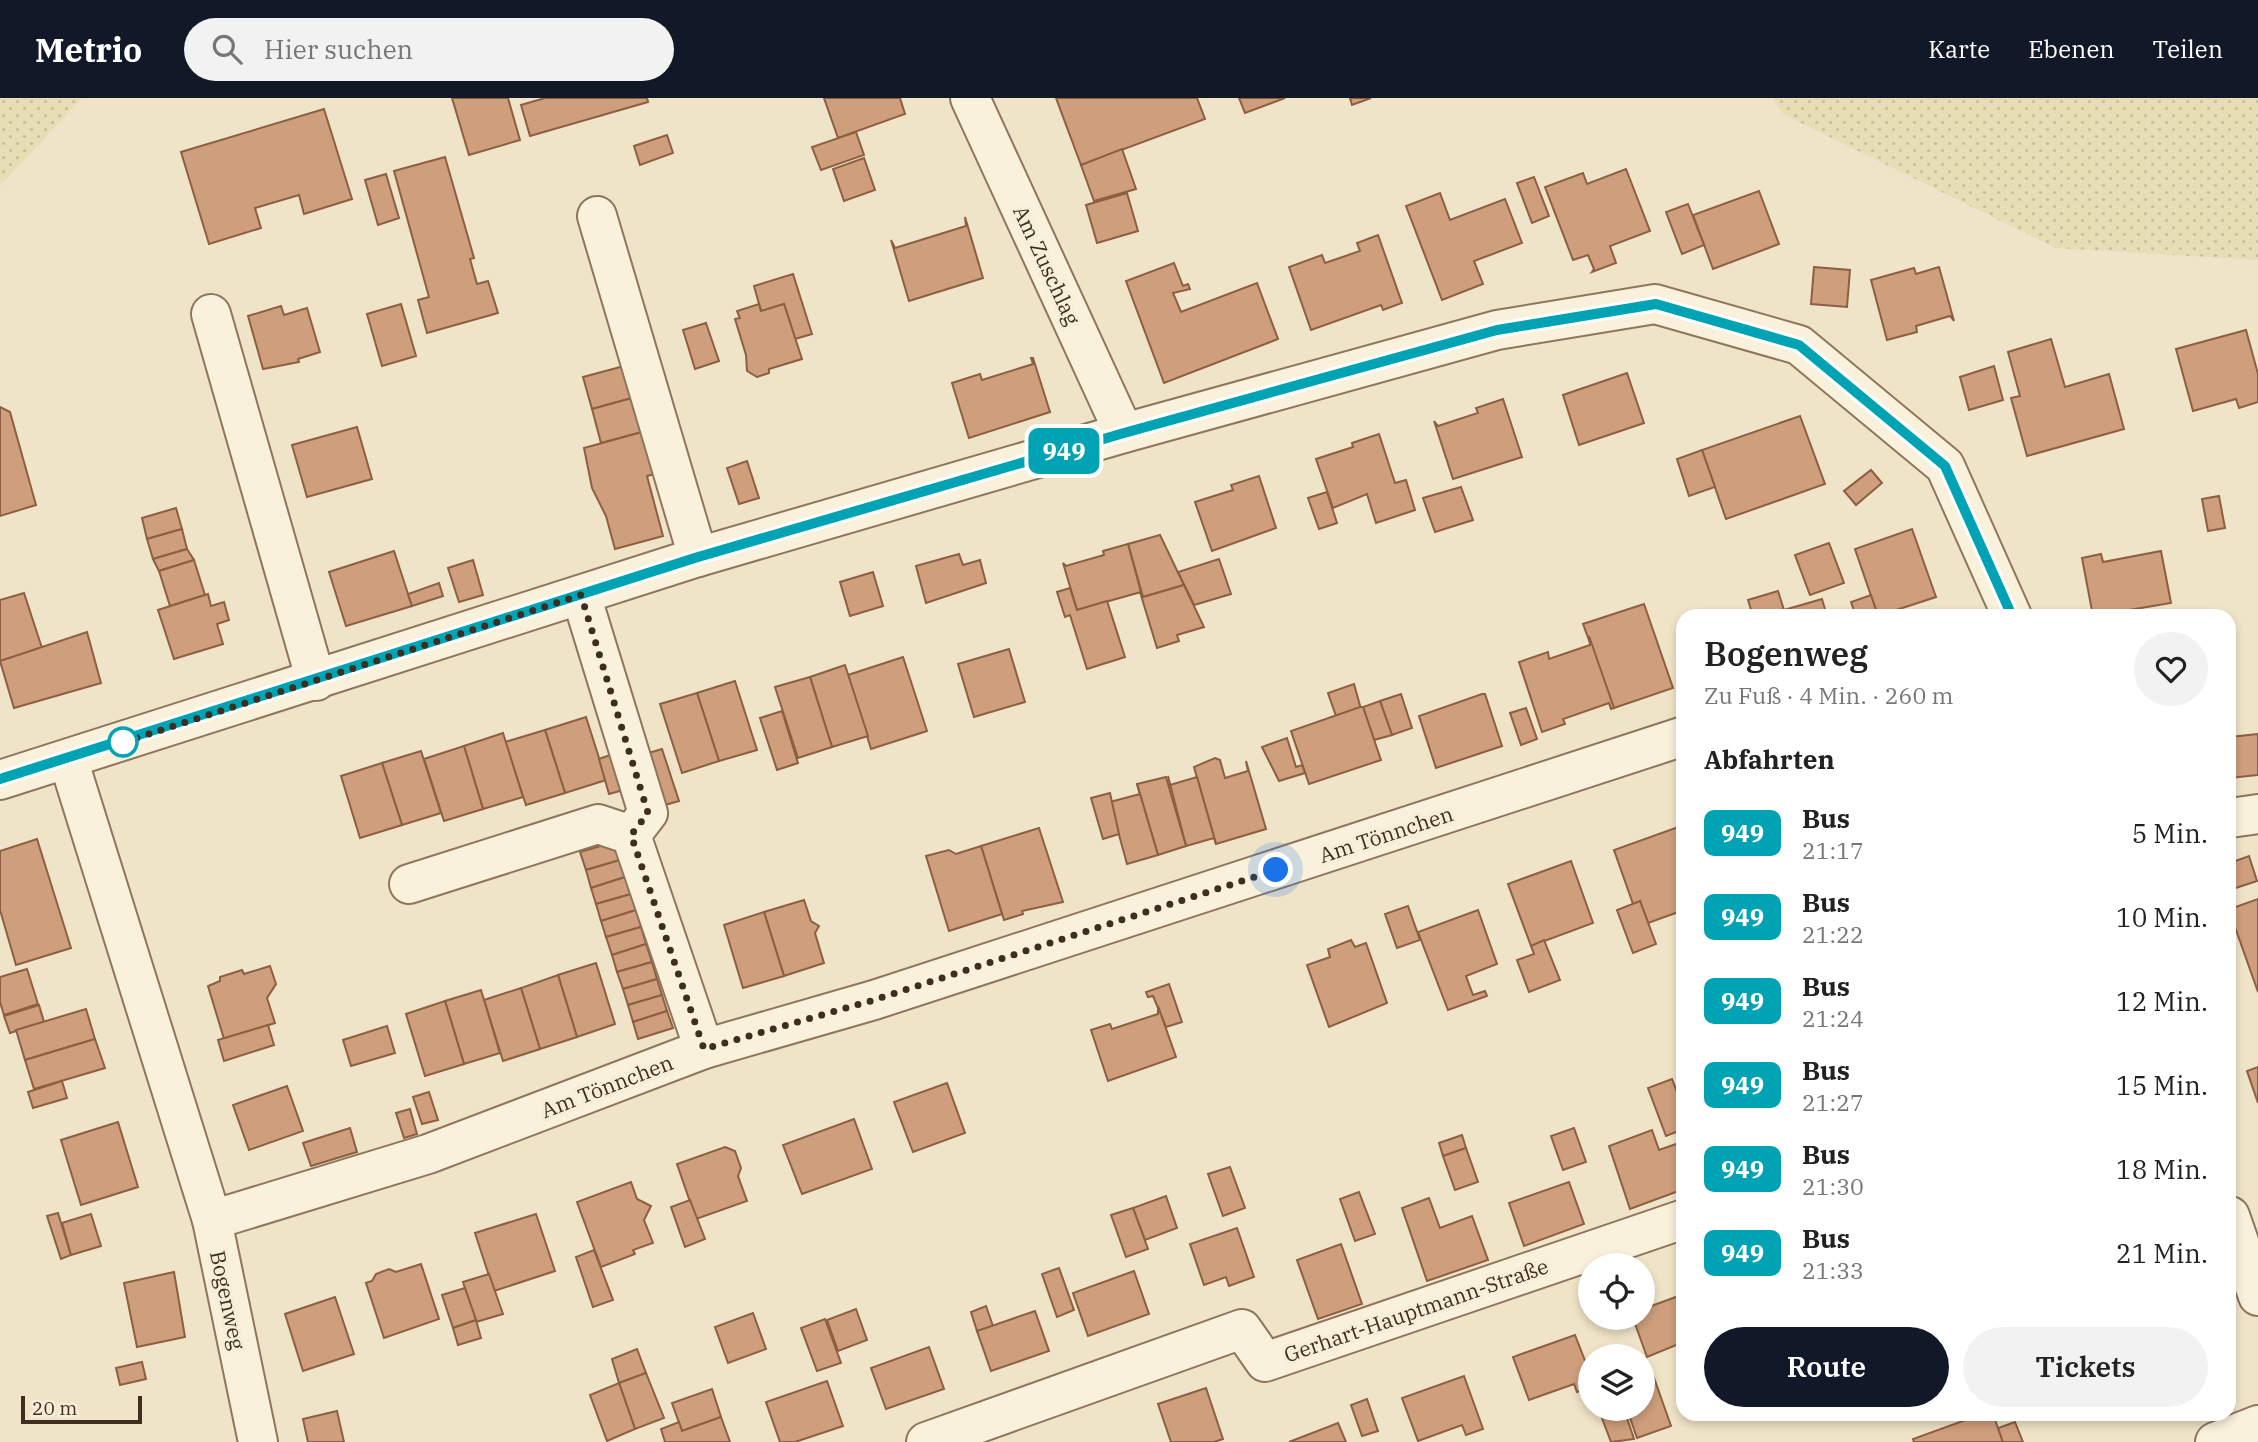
<!DOCTYPE html>
<html lang="de">
<meta charset="utf-8">
<style>
body{margin:0;font-family:"IBM Plex Serif",serif;background:#f2f2f2;color:#222;height:100vh;display:flex;flex-direction:column;font-size:26px;white-space:nowrap}
*{box-sizing:border-box;margin:0}
p{font-size:23px;color:#767676}
.icon{flex:none;width:38px;height:38px;fill:none;stroke:currentColor;stroke-width:2;stroke-linecap:round;stroke-linejoin:round}
.map{position:relative;flex:1;overflow:hidden}
.panel{position:absolute;left:1676px;top:511px;width:560px;height:812px;display:flex;flex-direction:column;background:#fff;border-radius:21px;box-shadow:0 4px 10px #0003}
.panel>*{flex:none}
.badge{padding:0 14px;border-radius:10px;font-size:24px;line-height:46px}
.fabs{position:absolute;left:1578px;top:1155px;display:grid;gap:14px}
.fabs a{display:grid;place-items:center;width:77px;height:77px;border-radius:50%;background:#fff;box-shadow:0 4px 10px #0003;font-size:35px}
.scale{position:absolute;left:21px;bottom:18px;width:121px;box-sizing:border-box;padding-left:7px;border:4px solid #3d2e20;border-top:0;font-size:19px;line-height:24px;white-space:nowrap;color:#3d2e20;-webkit-text-stroke:5px #f7eed8;paint-order:stroke}
.you{position:absolute;width:35px;height:35px;margin:-18px;border:5px solid #fff;border-radius:50%;background:#1a73e8;box-shadow:0 0 0 10px #1a73e833}
.map>.badge{position:absolute;translate:-50% -50%;box-shadow:0 0 0 4px #fff}
h2{padding:0 28px;font-size:26px;line-height:63px}
.round{display:grid;place-items:center;flex:none;width:74px;height:74px;border-radius:37px;background:#f2f2f2}
.overview{display:flex;align-items:center;justify-content:space-between;height:119px;padding:0 28px}
h1{font-size:33px;font-weight:600;line-height:52px}
.cta{display:flex;gap:14px;margin-top:auto;padding:14px 28px}
.cta a{flex:1;height:80px;border-radius:42px;background:#111827;color:#fff;font-size:28px;font-weight:600;line-height:80px;text-align:center}
.cta a+a{background:#f2f2f2;color:#222}
ul{padding:0;list-style:none}
li{display:flex;align-items:center;gap:21px;height:84px;padding:0 28px}
li div{flex:1}
li b{display:block;font-size:26px}
li em{font-style:normal}
li .badge{min-width:77px;font-weight:700;text-align:center}
header{display:flex;align-items:center;gap:42px;box-sizing:border-box;height:98px;padding:0 35px;background:#111827;color:#fff}
header strong{font-size:33px}
nav{display:flex;gap:38px;margin-inline-start:auto;font-size:24px}
.search{width:490px;height:63px;background:#f2f2f2;display:flex;align-items:center;gap:18px;box-sizing:border-box;padding:0 24px;border-radius:38px;color:#767676;font-size:26px}
.map>svg:first-child{display:block}
.farmland{fill:url(#farmland-dots)}
.building{fill:#cf9f7d;stroke:#8d5f41;stroke-width:2}
.lines{fill:none;stroke-linecap:round;stroke-linejoin:round}
.minor-casing{stroke:#8d765c;stroke-width:42}
.minor{stroke:#faf1dc;stroke-width:38}
.line-casing{stroke:#fff;stroke-width:16}
.line{stroke:#00a3b4;stroke-width:10}
.walk{stroke:#3d2e20;stroke-width:7;stroke-dasharray:0 12.6}
.stop-dot{fill:#fff;stroke:#00a3b4;stroke-width:3.5}
.labels{text-anchor:middle;dominant-baseline:central;stroke-width:7;stroke-linejoin:round;paint-order:stroke}
.street-label{font-size:21px;fill:#3d2e20;stroke:#f7eed8}
</style>
<header>
<strong>Metrio</strong>
<div class="search"><svg class="icon" aria-label="search" viewBox="0 0 24 24"><circle cx="10" cy="10" r="6"/><path d="M15 15l6 6"/></svg>Hier suchen</div>
<nav><a>Karte</a><a>Ebenen</a><a>Teilen</a></nav>
</header>
<div class="map">
<svg width="2258" height="1344" viewBox="0 0 2258 1344">
<defs>
<pattern id="farmland-dots" width="8" height="8" patternUnits="userSpaceOnUse" patternTransform="scale(1.75)"><rect width="8" height="8" fill="#e6deb5"/><path d="M2 2h.1M6 6h.1" fill="none" stroke="#c6bf9b" stroke-width="1.8" stroke-linecap="round"/></pattern>
</defs>
<rect width="100%" height="100%" fill="#f0e4c8"/>
<g class="farmland">
<polygon points="0,0 82,0 0,88"/>
<polygon points="1772,0 2258,0 2258,162 2056,150 1783,16"/>
</g>
<g class="building">
<polygon points="452,0 508,0 520,42 469,57"/>
<polygon points="647,0 648,4 530,38 521,7 545,0"/>
<polygon points="824,0 900,0 905,16 838,40"/>
<polygon points="1056,0 1197,0 1205,21 1081,67"/>
<polygon points="1239,0 1285,0 1245,15"/>
<polygon points="1350,0 1371,0 1352,7"/>
<polygon points="324,11 352,101 304,116 299,97 255,110 261,130 209,146 181,54"/>
<polygon points="856,34 864,57 821,72 812,49"/>
<polygon points="667,37 673,55 640,67 634,48"/>
<polygon points="1122,51 1136,91 1094,103 1081,67"/>
<polygon points="445,59 474,160 470,161 477,186 488,183 498,215 427,235 418,202 429,199 394,73"/>
<polygon points="864,60 875,92 844,103 833,71"/>
<polygon points="1626,71 1650,133 1610,148 1616,165 1592,174 1594,171 1588,157 1573,162 1545,89 1583,75 1587,86"/>
<polygon points="386,76 399,120 378,127 365,82"/>
<polygon points="1534,79 1549,118 1532,125 1517,85"/>
<polygon points="1759,93 1779,146 1713,171 1693,117"/>
<polygon points="1127,95 1138,133 1097,145 1086,107"/>
<polygon points="1440,95 1450,122 1505,101 1522,145 1474,163 1483,186 1442,202 1406,108"/>
<polygon points="1688,106 1704,147 1682,156 1666,114"/>
<polygon points="965,119 983,180 909,203 891,142 895,150 966,128"/>
<polygon points="1378,137 1402,205 1383,212 1381,207 1311,232 1289,169 1322,157 1325,165 1360,153 1357,145"/>
<polygon points="1174,165 1183,188 1188,186 1190,191 1173,195 1181,214 1257,185 1278,241 1164,285 1126,183"/>
<polygon points="1814,169 1850,172 1847,209 1811,206"/>
<polygon points="1939,169 1954,223 1950,218 1916,228 1917,234 1887,242 1871,182 1914,170 1916,176"/>
<polygon points="793,176 812,236 795,241 784,206 761,213 754,188"/>
<polygon points="401,206 416,258 382,268 367,216"/>
<polygon points="759,206 761,213 784,206 802,261 769,271 769,275 757,279 747,273 746,257 735,221 740,220 737,213"/>
<polygon points="281,208 284,217 307,210 320,254 298,261 299,264 263,271 248,218"/>
<polygon points="706,225 719,263 695,271 683,232"/>
<polygon points="2246,232 2258,276 2258,304 2239,310 2236,301 2193,313 2176,251"/>
<polygon points="2051,241 2065,289 2109,276 2124,331 2027,358 2011,300 2020,298 2008,254"/>
<polygon points="1031,260 1033,260 1050,314 969,340 952,285 980,276 982,282 1033,266"/>
<polygon points="624,268 632,300 592,311 583,279"/>
<polygon points="1994,268 2003,302 1969,312 1960,279"/>
<polygon points="1627,275 1644,325 1579,347 1563,297"/>
<polygon points="632,300 642,334 601,345 592,311"/>
<polygon points="1503,301 1522,359 1453,381 1434,323 1438,328 1478,315 1476,310"/>
<polygon points="0,309 10,314 36,407 0,418"/>
<polygon points="1800,318 1825,386 1726,421 1702,352"/>
<polygon points="357,329 372,381 307,399 292,347"/>
<polygon points="642,334 662,374 647,378 663,438 615,451 606,418 592,390 584,350"/>
<polygon points="1379,336 1395,385 1406,382 1415,412 1376,425 1367,396 1333,410 1316,361 1353,349 1352,345"/>
<polygon points="1702,352 1715,389 1689,398 1677,361"/>
<polygon points="747,363 759,400 739,406 727,370"/>
<polygon points="1871,372 1882,385 1856,407 1844,393"/>
<polygon points="1259,378 1276,430 1212,453 1195,404 1233,392 1231,387"/>
<polygon points="1461,389 1473,422 1435,434 1423,400"/>
<polygon points="1327,394 1337,425 1319,431 1308,400"/>
<polygon points="2219,398 2225,430 2208,433 2202,401"/>
<polygon points="176,410 182,431 147,441 142,420"/>
<polygon points="182,431 187,451 153,461 147,441"/>
<polygon points="1912,431 1936,499 1878,518 1855,451"/>
<polygon points="1160,437 1184,487 1143,499 1128,446"/>
<polygon points="1829,445 1844,485 1810,497 1795,457"/>
<polygon points="1128,446 1141,494 1077,512 1063,465 1066,468 1104,457 1103,453"/>
<polygon points="187,451 194,462 159,473 153,461"/>
<polygon points="394,453 412,508 346,528 329,474"/>
<polygon points="2161,453 2171,505 2093,518 2082,460 2101,456 2103,464"/>
<polygon points="959,456 963,467 980,462 986,485 926,505 916,468"/>
<polygon points="1219,461 1231,496 1194,507 1178,474"/>
<polygon points="194,462 205,497 170,508 159,473"/>
<polygon points="473,462 483,497 459,504 448,470"/>
<polygon points="873,474 883,508 850,518 840,484"/>
<polygon points="439,485 443,498 412,508 408,496"/>
<polygon points="1184,487 1204,529 1177,537 1179,543 1157,550 1140,494 1143,499"/>
<polygon points="1070,490 1077,512 1107,503 1125,559 1087,571 1070,517 1065,519 1057,494"/>
<polygon points="1778,493 1784,512 1822,501 1827,518 1753,518 1748,502"/>
<polygon points="24,495 42,550 0,563 0,502"/>
<polygon points="208,496 211,508 224,504 229,522 217,526 223,546 174,561 158,512"/>
<polygon points="1871,497 1878,518 1856,518 1851,504"/>
<polygon points="1644,506 1673,590 1614,610 1583,526"/>
<polygon points="87,534 101,585 14,610 0,563"/>
<polygon points="1589,538 1614,610 1611,611 1609,605 1563,621 1565,626 1542,634 1519,564 1548,554 1549,561 1590,547"/>
<polygon points="1009,551 1025,604 974,619 958,566"/>
<polygon points="903,559 927,633 871,651 848,577"/>
<polygon points="845,567 868,638 832,649 810,579"/>
<polygon points="810,579 832,649 798,660 775,589"/>
<polygon points="735,583 757,652 719,663 697,595"/>
<polygon points="1354,586 1361,611 1336,618 1328,595"/>
<polygon points="697,595 719,663 682,675 660,606"/>
<polygon points="1401,596 1412,630 1392,637 1380,603"/>
<polygon points="1482,596 1485,596 1502,648 1436,670 1419,618"/>
<polygon points="1380,603 1392,637 1374,642 1363,609"/>
<polygon points="1360,609 1363,609 1381,662 1309,686 1291,633"/>
<polygon points="1526,610 1537,641 1521,647 1510,615"/>
<polygon points="782,613 798,665 777,672 760,620"/>
<polygon points="586,619 606,682 565,695 545,632"/>
<polygon points="545,632 565,695 526,707 505,644"/>
<polygon points="503,635 523,699 483,711 464,648"/>
<polygon points="2258,636 2258,677 2230,680 2230,639"/>
<polygon points="1287,640 1296,669 1302,667 1305,675 1279,683 1262,649"/>
<polygon points="464,648 483,711 444,723 424,661"/>
<polygon points="662,651 679,703 658,709 642,657"/>
<polygon points="421,653 441,715 402,727 382,665"/>
<polygon points="616,655 627,691 609,696 599,661"/>
<polygon points="1215,660 1220,662 1225,680 1248,673 1246,663 1266,731 1216,746 1194,669"/>
<polygon points="382,665 402,727 360,740 341,678"/>
<polygon points="1168,678 1170,687 1197,679 1216,746 1214,740 1186,748"/>
<polygon points="1166,679 1186,748 1158,757 1137,686"/>
<polygon points="1137,686 1158,757 1127,766 1110,704 1140,696"/>
<polygon points="1110,695 1119,736 1103,741 1091,700"/>
<polygon points="1681,728 1684,736 1684,812 1648,825 1640,803 1633,806 1614,752"/>
<polygon points="1039,730 1063,804 1022,813 1023,816 1004,822 981,748"/>
<polygon points="37,741 71,850 16,867 0,812 0,753"/>
<polygon points="614,744 620,762 586,772 580,754"/>
<polygon points="981,748 1002,816 949,833 926,758 949,752 956,756"/>
<polygon points="2249,758 2257,783 2233,791 2230,765"/>
<polygon points="620,762 625,779 591,790 586,772"/>
<polygon points="1571,763 1593,825 1531,848 1508,786"/>
<polygon points="625,779 631,796 596,806 591,790"/>
<polygon points="631,796 636,812 601,823 596,806"/>
<polygon points="2258,801 2258,894 2230,815 2230,811"/>
<polygon points="804,802 811,823 819,828 815,835 824,865 784,878 764,814"/>
<polygon points="1640,803 1656,846 1633,855 1617,812"/>
<polygon points="1408,808 1420,842 1397,850 1385,816"/>
<polygon points="636,812 641,829 606,839 601,823"/>
<polygon points="1478,812 1497,866 1466,878 1473,897 1485,893 1487,898 1448,912 1418,834"/>
<polygon points="764,814 784,878 743,890 724,827"/>
<polygon points="641,829 646,846 612,857 606,839"/>
<polygon points="1351,842 1355,849 1366,845 1387,905 1329,929 1307,867 1330,859 1328,851"/>
<polygon points="1544,842 1560,882 1529,894 1517,862 1534,856 1531,848"/>
<polygon points="646,846 652,864 617,874 612,857"/>
<polygon points="652,864 657,881 623,891 617,874"/>
<polygon points="596,865 615,926 577,939 558,877"/>
<polygon points="270,868 276,886 267,900 275,925 224,941 208,888 220,883 220,879 242,872 244,876"/>
<polygon points="27,871 38,906 4,917 0,904 0,879"/>
<polygon points="558,877 577,939 540,951 521,890"/>
<polygon points="657,881 662,897 628,907 623,891"/>
<polygon points="1169,886 1182,924 1166,929 1153,898 1148,899 1146,894"/>
<polygon points="521,890 540,951 503,963 484,902"/>
<polygon points="481,892 500,955 464,966 445,903"/>
<polygon points="662,897 667,913 633,924 628,907"/>
<polygon points="445,903 464,966 425,978 406,916"/>
<polygon points="39,907 44,924 10,935 4,918"/>
<polygon points="1158,908 1176,959 1108,983 1091,932 1110,926 1112,931 1158,916"/>
<polygon points="86,911 95,941 25,962 16,932"/>
<polygon points="667,913 673,930 638,941 633,924"/>
<polygon points="268,927 274,947 224,963 218,942"/>
<polygon points="387,928 395,955 351,968 343,942"/>
<polygon points="95,941 105,970 34,991 25,962"/>
<polygon points="2258,969 2258,1005 2247,973"/>
<polygon points="1672,981 1684,1012 1684,1031 1666,1038 1648,990"/>
<polygon points="62,983 67,1000 33,1010 28,994"/>
<polygon points="947,985 965,1035 913,1054 894,1004"/>
<polygon points="287,988 303,1033 249,1052 233,1007"/>
<polygon points="429,994 438,1022 422,1026 413,999"/>
<polygon points="410,1011 417,1036 404,1040 396,1015"/>
<polygon points="854,1021 872,1071 802,1096 783,1047"/>
<polygon points="118,1024 138,1089 81,1107 61,1042"/>
<polygon points="350,1030 357,1054 311,1068 303,1045"/>
<polygon points="1574,1030 1586,1064 1563,1072 1551,1038"/>
<polygon points="1652,1032 1659,1052 1676,1046 1684,1067 1684,1091 1630,1111 1609,1048"/>
<polygon points="1462,1037 1466,1050 1443,1058 1439,1045"/>
<polygon points="725,1049 735,1053 741,1070 738,1078 747,1103 696,1121 677,1066"/>
<polygon points="1466,1050 1478,1084 1455,1092 1443,1058"/>
<polygon points="1230,1069 1245,1110 1223,1118 1208,1076"/>
<polygon points="631,1084 637,1101 651,1108 644,1122 653,1145 633,1152 635,1156 601,1169 577,1104"/>
<polygon points="1569,1084 1584,1126 1524,1148 1509,1105"/>
<polygon points="1359,1094 1375,1136 1355,1143 1340,1101"/>
<polygon points="1166,1098 1177,1130 1145,1142 1133,1110"/>
<polygon points="1429,1100 1440,1130 1472,1118 1488,1162 1427,1183 1402,1110"/>
<polygon points="690,1102 705,1141 685,1149 671,1109"/>
<polygon points="1133,1110 1148,1151 1126,1159 1111,1117"/>
<polygon points="58,1115 71,1157 61,1161 47,1118"/>
<polygon points="91,1116 101,1148 71,1157 62,1125"/>
<polygon points="536,1116 555,1173 494,1193 475,1135"/>
<polygon points="1237,1130 1254,1179 1229,1188 1226,1179 1204,1187 1190,1146"/>
<polygon points="1341,1146 1362,1206 1318,1221 1297,1162"/>
<polygon points="594,1152 613,1202 593,1209 576,1159"/>
<polygon points="421,1166 439,1221 384,1240 366,1185 372,1183 376,1176 389,1171 396,1174"/>
<polygon points="1059,1170 1074,1212 1057,1219 1042,1176"/>
<polygon points="1134,1173 1149,1216 1088,1238 1073,1195"/>
<polygon points="174,1174 185,1239 137,1249 124,1185"/>
<polygon points="489,1176 503,1216 476,1224 463,1184"/>
<polygon points="465,1190 476,1222 453,1230 442,1197"/>
<polygon points="1684,1196 1684,1252 1681,1245 1647,1259 1633,1220 1643,1220 1643,1211"/>
<polygon points="335,1199 354,1256 303,1273 285,1216"/>
<polygon points="986,1208 993,1228 977,1233 971,1214"/>
<polygon points="856,1211 867,1242 838,1253 827,1222"/>
<polygon points="1035,1213 1049,1253 991,1273 977,1233"/>
<polygon points="753,1215 766,1251 728,1265 715,1229"/>
<polygon points="825,1221 841,1265 817,1273 801,1230"/>
<polygon points="476,1222 481,1240 458,1247 453,1230"/>
<polygon points="1575,1237 1591,1278 1591,1289 1577,1294 1574,1286 1529,1302 1513,1259"/>
<polygon points="929,1249 944,1291 886,1311 871,1270"/>
<polygon points="637,1251 646,1275 619,1285 612,1261"/>
<polygon points="142,1264 146,1281 120,1287 116,1270"/>
<polygon points="646,1275 664,1320 635,1331 619,1285"/>
<polygon points="1653,1277 1671,1328 1637,1340 1627,1311 1643,1311 1643,1280"/>
<polygon points="1464,1278 1483,1331 1466,1337 1462,1327 1418,1343 1402,1300"/>
<polygon points="827,1283 843,1328 795,1344 780,1344 766,1304"/>
<polygon points="619,1285 635,1331 607,1343 590,1297"/>
<polygon points="1206,1290 1223,1341 1214,1344 1171,1344 1158,1306"/>
<polygon points="712,1291 721,1319 682,1333 672,1305"/>
<polygon points="1367,1301 1378,1333 1362,1338 1351,1307"/>
<polygon points="1614,1311 1624,1311 1634,1341 1611,1344 1600,1315"/>
<polygon points="337,1313 344,1344 308,1344 303,1321"/>
<polygon points="1982,1316 1993,1316 2003,1344 1914,1344 1913,1341"/>
<polygon points="721,1319 730,1344 665,1344 661,1331 679,1324 682,1333"/>
<polygon points="2015,1324 2023,1344 2003,1344 1998,1330"/>
<polygon points="1338,1325 1346,1344 1289,1344"/>
</g>
<g class="lines">
<defs>
<g id="minor">
<polyline points="970,0 1124,335"/>
<polyline points="597,118 698,459"/>
<polyline points="211,216 316,583"/>
<polyline points="581,497 648,715 631,737 704,951"/>
<polyline points="68,661 212,1122 258,1344"/>
<polyline points="0,682 698,459 1124,335 1497,232 1655,206 1799,247 1945,368 2012,518"/>
<polyline points="2230,720 2258,716"/>
<polyline points="409,786 598,726 631,737"/>
<polyline points="2230,1118 2258,1198"/>
<polyline points="212,1122 428,1056 704,951 874,902 1684,638"/>
<polyline points="926,1344 1242,1231 1265,1264 1684,1121"/>
<polyline points="2215,1344 2258,1327"/>
</g>
</defs>
<use href="#minor" class="minor-casing"/>
<use href="#minor" class="minor"/>
</g>
<g class="lines">
<defs>
<polyline id="line" points="0,681 698,459 1124,335 1497,232 1656,206 1799,247 1945,368 2012,518"/>
</defs>
<use href="#line" class="line-casing"/>
<use href="#line" class="line"/>
<polyline class="walk" points="123,644 118,646 581,497 648,715 631,737 704,951 874,902 1276,772"/>
</g>
<circle class="stop-dot" cx="123" cy="644" r="14"/>
<g class="labels">
<g class="street-label">
<text transform="translate(1047 167) rotate(65)">Am Zuschlag</text>
<text transform="translate(1386 736) rotate(-18)">Am Tönnchen</text>
<text transform="translate(607 988) rotate(-21)">Am Tönnchen</text>
<text transform="translate(228 1202) rotate(78)">Bogenweg</text>
<text transform="translate(1416 1212) rotate(-19)">Gerhart-Hauptmann-Straße</text>
</g>
</g>
</svg>
<div class="fabs">
<a><svg class="icon" aria-label="locate" viewBox="0 0 24 24"><circle cx="12" cy="12" r="6"/><path d="M12 2v4M12 18v4M2 12h4M18 12h4"/></svg></a>
<a><svg class="icon" aria-label="layers" viewBox="0 0 24 24"><path d="M12 4l9 5-9 5-9-5zM3 14l9 5 9-5"/></svg></a>
</div>
<div class="scale">20 m</div>
<div class="you" style="left:1276px;top:772px"></div>
<b class="badge" style="left:1064px;top:353px;background:#00a3b4;color:#fff">949</b>
<section class="panel">
<div class="overview"><div><h1>Bogenweg</h1><p>Zu Fuß · 4 Min. · 260 m</p></div><a class="round"><svg class="icon" aria-label="heart" viewBox="0 0 24 24"><path d="M12 20l-8-8c-3-5 5-10 8-4 3-6 11-1 8 4z"/></svg></a></div>
<h2>Abfahrten</h2>
<ul>
<li><span class="badge" style="background:#00a3b4;color:#fff">949</span><div><b>Bus</b><p>21:17</p></div><em>5 Min.</em></li>
<li><span class="badge" style="background:#00a3b4;color:#fff">949</span><div><b>Bus</b><p>21:22</p></div><em>10 Min.</em></li>
<li><span class="badge" style="background:#00a3b4;color:#fff">949</span><div><b>Bus</b><p>21:24</p></div><em>12 Min.</em></li>
<li><span class="badge" style="background:#00a3b4;color:#fff">949</span><div><b>Bus</b><p>21:27</p></div><em>15 Min.</em></li>
<li><span class="badge" style="background:#00a3b4;color:#fff">949</span><div><b>Bus</b><p>21:30</p></div><em>18 Min.</em></li>
<li><span class="badge" style="background:#00a3b4;color:#fff">949</span><div><b>Bus</b><p>21:33</p></div><em>21 Min.</em></li>
</ul>
<div class="cta"><a>Route</a><a>Tickets</a></div>
</section>
</div>
